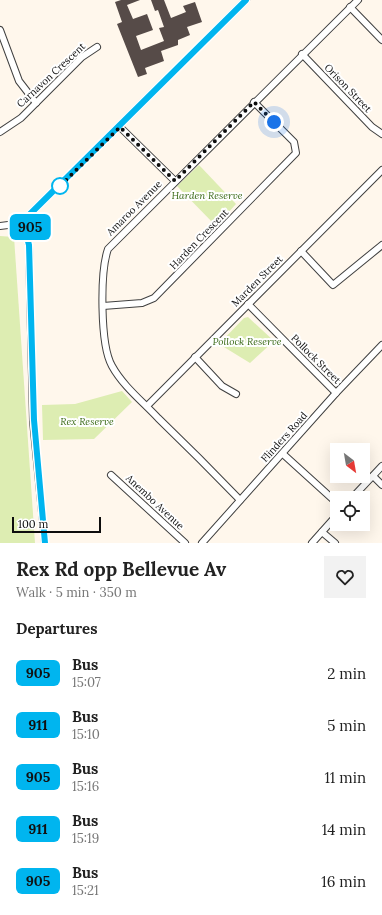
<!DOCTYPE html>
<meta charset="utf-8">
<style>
body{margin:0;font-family:Lora,serif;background:#f2f2f2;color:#222;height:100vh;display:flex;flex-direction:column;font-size:15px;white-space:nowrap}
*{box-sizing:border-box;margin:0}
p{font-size:13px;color:#767676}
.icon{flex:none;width:22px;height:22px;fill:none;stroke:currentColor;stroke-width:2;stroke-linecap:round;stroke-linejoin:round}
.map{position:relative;height:543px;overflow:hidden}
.details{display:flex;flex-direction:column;background:#fff;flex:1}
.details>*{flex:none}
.badge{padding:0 8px;border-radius:6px;font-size:14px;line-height:26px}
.needle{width:26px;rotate:149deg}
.buttons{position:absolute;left:330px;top:443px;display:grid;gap:8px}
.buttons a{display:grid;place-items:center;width:40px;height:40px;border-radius:0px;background:#fff;box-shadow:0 4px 16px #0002;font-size:20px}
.scale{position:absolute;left:12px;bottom:10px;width:89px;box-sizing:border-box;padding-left:4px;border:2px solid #0d0d0d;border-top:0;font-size:11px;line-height:14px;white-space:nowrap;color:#0d0d0d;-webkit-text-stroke:3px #fff;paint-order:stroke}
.you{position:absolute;width:20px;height:20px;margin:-10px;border:3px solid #fff;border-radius:50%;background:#1a73e8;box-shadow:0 0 0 6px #1a73e833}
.map>.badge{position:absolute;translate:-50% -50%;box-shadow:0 0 0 2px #fff}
h2{padding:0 16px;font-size:15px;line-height:36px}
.round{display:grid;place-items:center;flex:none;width:42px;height:42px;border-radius:0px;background:#f2f2f2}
.headline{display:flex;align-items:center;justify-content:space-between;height:68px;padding:0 16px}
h1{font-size:19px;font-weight:700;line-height:30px}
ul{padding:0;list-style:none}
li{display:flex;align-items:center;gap:12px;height:52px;padding:0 16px}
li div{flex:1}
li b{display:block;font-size:15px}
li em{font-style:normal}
li .badge{min-width:44px;font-weight:700;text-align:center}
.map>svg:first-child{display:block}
.green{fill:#ddedb2}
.building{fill:#564b48}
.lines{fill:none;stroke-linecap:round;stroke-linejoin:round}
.minor-casing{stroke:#404040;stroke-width:8}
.minor{stroke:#fff;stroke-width:6}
.line-casing{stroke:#fff;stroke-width:9}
.line{stroke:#00b5ef;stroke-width:6}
.walk{stroke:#0d0d0d;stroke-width:4;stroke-dasharray:0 7.2}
.stop-dot{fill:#fff;stroke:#00b5ef;stroke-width:2}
.labels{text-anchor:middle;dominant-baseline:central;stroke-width:4;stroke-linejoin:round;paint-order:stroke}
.street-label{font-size:10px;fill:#0d0d0d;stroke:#fff}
.park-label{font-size:10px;font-style:italic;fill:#3a6a17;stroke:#fff}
</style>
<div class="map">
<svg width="382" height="543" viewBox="0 0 382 543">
<rect width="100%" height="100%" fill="#fff7ec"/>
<g class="green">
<polygon points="199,165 236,204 216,226 177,186"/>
<polygon points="0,236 14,237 35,543 0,543"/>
<polygon points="248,317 274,341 250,363 219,344 244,318"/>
<polygon points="122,391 132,402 94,439 43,440 42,405 75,404"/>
</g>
<polygon class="building" points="121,0 140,0 127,5 133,19 147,14 153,30 136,36 141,50 164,41 159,28 164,27 158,10 155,11 151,0 164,0 171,18 186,12 183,6 195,2 202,22 187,27 190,35 178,40 178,45 161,51 164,61 145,68 147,74 138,77 117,24 122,22 115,2"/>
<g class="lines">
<defs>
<g id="minor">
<polyline points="350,7 382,40"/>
<polyline points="0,30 19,81 36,103"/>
<polyline points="302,54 372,127 382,134"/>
<polyline points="120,127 175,181"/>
<polyline points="0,132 21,118 82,57 97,47"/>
<circle cx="23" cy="223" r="7"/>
<polyline points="27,217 246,0"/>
<polyline points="0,226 16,224"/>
<polyline points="25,230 29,245 33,421 45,543"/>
<polyline points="301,251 333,285 382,245"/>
<polyline points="248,304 336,393"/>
<polyline points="103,306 142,303 154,298 296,153 294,142 254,102"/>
<polyline points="195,357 222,386 236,394"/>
<polyline points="147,406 382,170"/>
<polyline points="283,454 337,503"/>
<polyline points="111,475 185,543"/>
<polyline points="373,476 382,485"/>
<polyline points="352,498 382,466"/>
<path d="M240 500C213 472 186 445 158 418 142 401 123 386 112 366 100 345 100 272 108 249L358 0"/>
<polyline points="322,532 335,543"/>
<polyline points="202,543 336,393 382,345"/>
<polyline points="312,543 337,515"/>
</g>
</defs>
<use href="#minor" class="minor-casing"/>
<use href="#minor" class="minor"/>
</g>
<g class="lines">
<defs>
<polyline id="line" points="45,543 34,420 29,245 25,230 29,228 31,223 27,217 246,0"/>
</defs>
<use href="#line" class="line-casing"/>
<use href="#line" class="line"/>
<polyline class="walk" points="60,186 58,188 120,127 175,181 254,102 274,122"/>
</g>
<circle class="stop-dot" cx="60" cy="186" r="8"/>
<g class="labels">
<g class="street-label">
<text transform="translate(51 75) rotate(-43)">Carnavon Crescent</text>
<text transform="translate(348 88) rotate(46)">Orison Street</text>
<text transform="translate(134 208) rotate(-45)">Amaroo Avenue</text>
<text transform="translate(199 239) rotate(-46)">Harden Crescent</text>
<text transform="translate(257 281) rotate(-45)">Marden Street</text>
<text transform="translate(316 359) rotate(45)">Pollock Street</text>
<text transform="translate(284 437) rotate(-48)">Flinders Road</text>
<text transform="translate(155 502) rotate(43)">Anembo Avenue</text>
</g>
<g class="park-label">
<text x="207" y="195">Harden Reserve</text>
<text x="247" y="341">Pollock Reserve</text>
<text x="87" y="421">Rex Reserve</text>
</g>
</g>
</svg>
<div class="buttons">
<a><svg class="needle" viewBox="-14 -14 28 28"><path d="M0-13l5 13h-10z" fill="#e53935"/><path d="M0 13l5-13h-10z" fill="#767676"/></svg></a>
<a><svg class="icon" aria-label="locate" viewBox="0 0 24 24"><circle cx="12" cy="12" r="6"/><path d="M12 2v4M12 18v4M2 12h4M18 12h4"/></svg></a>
</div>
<div class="scale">100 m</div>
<div class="you" style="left:274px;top:122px"></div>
<b class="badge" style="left:30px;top:227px;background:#00b5ef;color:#111">905</b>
</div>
<section class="details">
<div class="headline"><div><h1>Rex Rd opp Bellevue Av</h1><p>Walk · 5 min · 350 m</p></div><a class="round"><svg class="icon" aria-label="heart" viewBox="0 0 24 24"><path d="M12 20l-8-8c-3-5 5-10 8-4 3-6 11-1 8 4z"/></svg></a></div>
<h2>Departures</h2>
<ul>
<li><span class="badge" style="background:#00b5ef;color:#111">905</span><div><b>Bus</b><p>15:07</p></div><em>2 min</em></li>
<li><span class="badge" style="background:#00b5ef;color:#111">911</span><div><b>Bus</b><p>15:10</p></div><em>5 min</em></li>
<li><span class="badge" style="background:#00b5ef;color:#111">905</span><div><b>Bus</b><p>15:16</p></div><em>11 min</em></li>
<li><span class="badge" style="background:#00b5ef;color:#111">911</span><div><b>Bus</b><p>15:19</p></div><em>14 min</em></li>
<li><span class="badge" style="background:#00b5ef;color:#111">905</span><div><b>Bus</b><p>15:21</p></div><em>16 min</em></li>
</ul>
</section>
